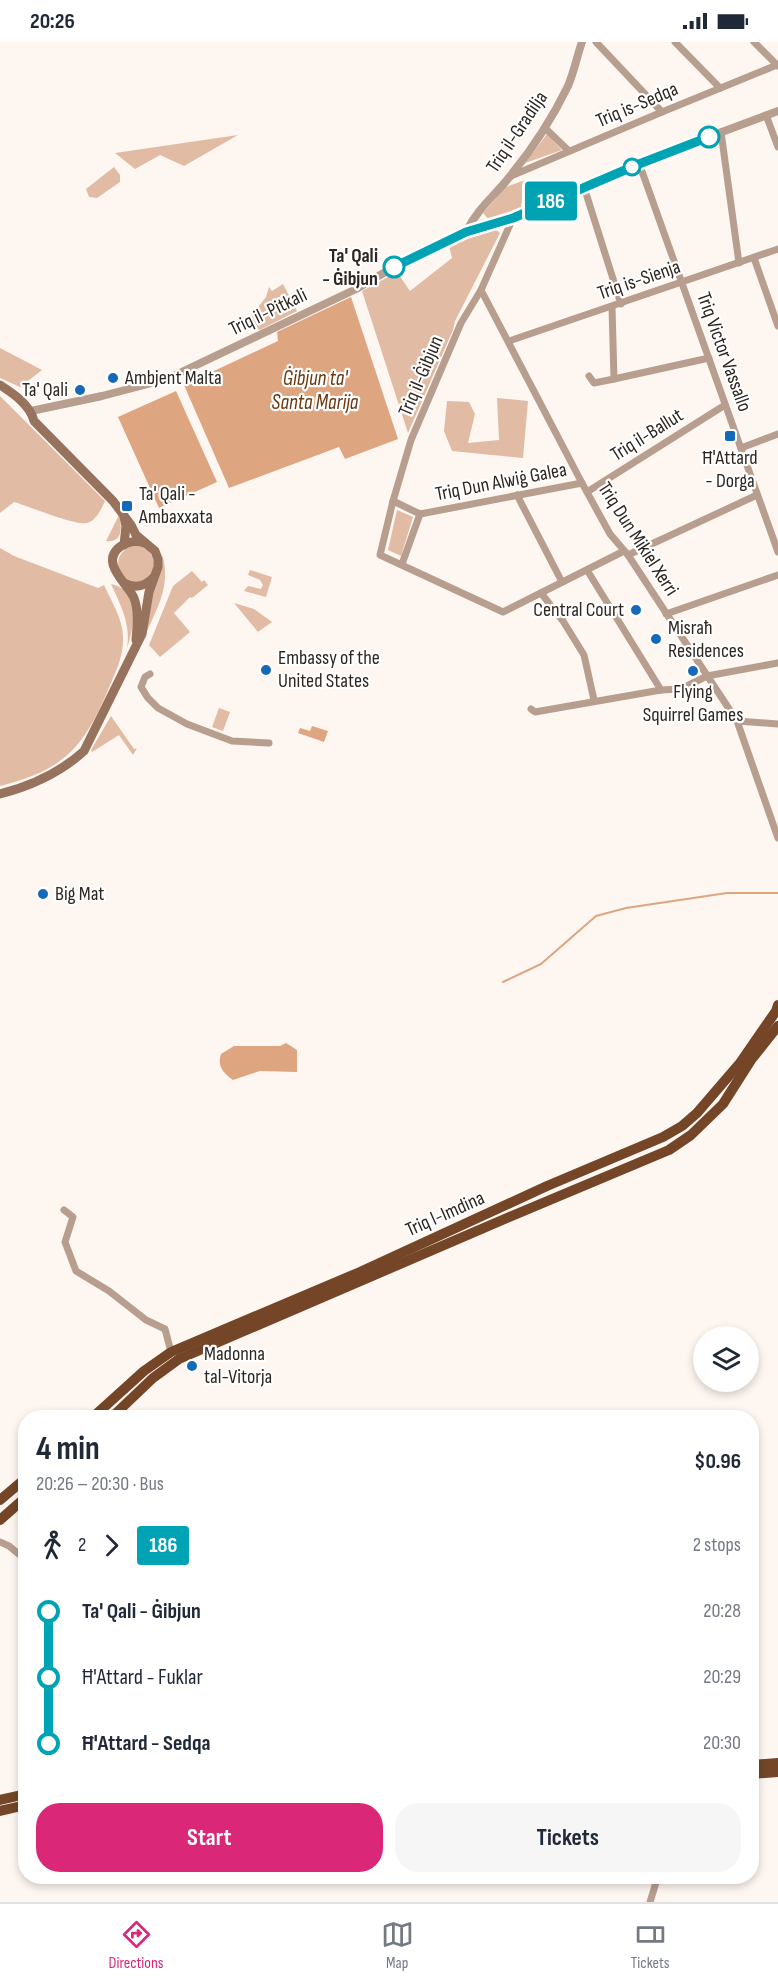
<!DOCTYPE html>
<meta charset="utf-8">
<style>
body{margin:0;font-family:"Sofia Sans Condensed",sans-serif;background:#f6f6f7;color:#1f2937;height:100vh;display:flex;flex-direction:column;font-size:22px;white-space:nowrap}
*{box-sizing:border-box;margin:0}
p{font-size:20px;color:#747a83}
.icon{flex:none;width:33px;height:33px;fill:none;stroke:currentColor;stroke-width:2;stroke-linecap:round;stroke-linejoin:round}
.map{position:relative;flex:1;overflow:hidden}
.side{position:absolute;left:18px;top:1368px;width:741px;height:474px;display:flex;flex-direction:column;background:#fff;border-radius:24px;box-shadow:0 3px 9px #0003}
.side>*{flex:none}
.badge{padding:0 12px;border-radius:4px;font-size:21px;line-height:39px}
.buttons{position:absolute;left:693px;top:1284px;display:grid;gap:12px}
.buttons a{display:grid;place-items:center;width:66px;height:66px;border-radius:50%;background:#fff;box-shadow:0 3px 9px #0003;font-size:30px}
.map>.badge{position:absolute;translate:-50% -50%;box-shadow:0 0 0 3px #fff}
.legs{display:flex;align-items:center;gap:9px;height:66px;padding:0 18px;font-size:20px}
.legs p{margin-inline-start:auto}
.head{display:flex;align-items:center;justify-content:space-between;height:102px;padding:0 18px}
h1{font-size:33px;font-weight:700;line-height:45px}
.cta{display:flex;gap:12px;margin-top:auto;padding:12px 18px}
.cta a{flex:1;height:69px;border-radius:24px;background:#db2777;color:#fff;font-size:24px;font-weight:700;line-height:69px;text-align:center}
.cta a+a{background:#f6f6f7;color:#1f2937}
ul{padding:0 18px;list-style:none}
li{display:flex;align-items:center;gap:21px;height:66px;font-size:22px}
li i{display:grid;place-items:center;width:9px;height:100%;margin:0 8px;background:currentColor}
li i::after{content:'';width:15px;height:15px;margin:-8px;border:4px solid;border-radius:50%;background:#fff}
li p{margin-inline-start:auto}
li:first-child i{background:linear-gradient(#0000 50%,currentColor 0)}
li:last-child i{background:linear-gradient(currentColor 50%,#0000 0)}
.status{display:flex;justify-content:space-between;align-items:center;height:42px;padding:0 30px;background:#fff;direction:ltr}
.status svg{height:16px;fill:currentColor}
.dock{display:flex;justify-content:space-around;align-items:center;height:84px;border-top:2px solid #e0e1e3;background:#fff;font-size:16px;color:#747a83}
.dock a{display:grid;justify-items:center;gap:3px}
.dock .current{color:#db2777}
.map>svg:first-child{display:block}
.green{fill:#e1bba4}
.water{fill:#dea581}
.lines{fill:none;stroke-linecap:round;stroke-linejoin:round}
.stream{stroke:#dea581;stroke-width:2}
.minor{stroke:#b79e8e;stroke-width:7}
.tertiary{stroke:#b79e8e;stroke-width:8}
.secondary{stroke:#97725c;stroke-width:9}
.trunk{stroke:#744627;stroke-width:10}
.line-1-casing{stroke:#fff;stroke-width:14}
.line-1{stroke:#00a3b4;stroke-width:9}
.stop-1-dot{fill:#fff;stroke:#00a3b4;stroke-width:3}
.poi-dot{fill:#146ab8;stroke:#fff;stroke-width:2}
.labels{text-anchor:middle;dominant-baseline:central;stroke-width:4.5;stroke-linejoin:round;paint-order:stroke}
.street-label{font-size:20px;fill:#2d2621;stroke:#fff}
.stop-label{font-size:20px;font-weight:bold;fill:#2d2621;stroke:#fff;text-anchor:end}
.poi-label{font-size:20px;fill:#2d2621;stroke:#fff;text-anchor:start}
.water-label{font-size:21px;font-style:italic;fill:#6c370e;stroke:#fff}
</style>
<div class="status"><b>20:26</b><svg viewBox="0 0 49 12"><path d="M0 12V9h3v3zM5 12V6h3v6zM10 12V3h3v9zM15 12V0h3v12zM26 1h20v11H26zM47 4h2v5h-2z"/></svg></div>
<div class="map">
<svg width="778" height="1860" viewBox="0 0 778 1860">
<rect width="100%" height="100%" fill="#fef6f1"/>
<g class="green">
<polygon points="547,92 562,108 525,121"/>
<polygon points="238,93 184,124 160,113 135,127 115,111"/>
<polygon points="114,125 120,133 120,140 97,156 89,155 86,147"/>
<polygon points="525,138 521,165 489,178 483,171 506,145"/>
<polygon points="493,186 500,191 455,279 453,288 408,391 362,249 397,230 410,249 452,216 449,203"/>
<polygon points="283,242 297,269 260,288 243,284 266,255 269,245 272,249"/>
<polygon points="0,306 42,328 20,345 0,336"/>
<path d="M0 354 105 459C101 467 97 478 87 481 76 484 28 464 14 460L0 471Z"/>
<polygon points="497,356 528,359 523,416 452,409 444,389 447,359 469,360 475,372 468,401 499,398"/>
<polygon points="397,468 413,475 401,514 388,508"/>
<path d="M119 473C122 485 123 501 106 499Z"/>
<circle cx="136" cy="522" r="18"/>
<path d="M0 506 14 514 98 546 104 543C111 559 123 577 123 595 124 614 115 631 108 648 83 707 63 728 0 744Z"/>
<path d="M162 512C172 544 156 568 144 596 147 583 149 556 154 544 160 530 163 529 162 512Z"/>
<polygon points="250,528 272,535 266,555 244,549 248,544 261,547 263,543 260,538 248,533"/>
<polygon points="192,529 202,540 204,538 208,543 192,556 190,555 174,571 190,590 160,615 149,603 173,544"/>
<path d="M111 542C142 548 134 586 127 607 131 582 121 564 111 542Z"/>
<polygon points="234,561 254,567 272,580 258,590"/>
<polygon points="219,666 230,670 223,689 212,685"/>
<polygon points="111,674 134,707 137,706 133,713 119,693 92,710 91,708"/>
</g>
<g class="water">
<polygon points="351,255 398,397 345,417 339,405 229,446 184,343 278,299 277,290"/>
<polygon points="176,349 217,440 159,466 118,375"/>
<polygon points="312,684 328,689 324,700 298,691 300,686 310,689"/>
<path d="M286 1001 297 1008V1030L260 1029 233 1038C223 1031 217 1024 221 1012L234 1004H280Z"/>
</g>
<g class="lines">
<polyline class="stream" points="503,940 541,922 596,874 626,866 727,851 778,851"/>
<g class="minor">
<polyline points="596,0 662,70"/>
<polyline points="675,0 720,46"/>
<polyline points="754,0 778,24"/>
<polyline points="766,73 778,105"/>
<polyline points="545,86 569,109"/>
<polyline points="721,90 739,221"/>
<polyline points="639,121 778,510"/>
<polyline points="511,134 662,70 777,23"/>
<polyline points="584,145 621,262"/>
<polyline points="513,176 481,248 461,281 411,398 393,459 380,513 503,570 624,509"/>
<polyline points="754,216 778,284"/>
<polyline points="481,248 582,441 610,492 628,513 737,679 778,796"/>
<polyline points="612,265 614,337 709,316"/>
<polyline points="509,299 778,207"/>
<polyline points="589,334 594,341 614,337"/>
<polyline points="741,406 778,392"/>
<polyline points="587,450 725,363"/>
<polyline points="517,453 562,540"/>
<polyline points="393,459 420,472 582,441"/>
<polyline points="628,513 757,453"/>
<polyline points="402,522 420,472"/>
<polyline points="587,528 661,648"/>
<polyline points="541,551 563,579 584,613 594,658"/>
<polyline points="666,572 778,533"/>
<polyline points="150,632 145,635 141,645 148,656 158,666 187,682 232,699 269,701"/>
<polyline points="531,667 535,670 661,648 681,647 707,634 778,621"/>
<polyline points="737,679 778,682"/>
<polyline points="64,1168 73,1175 65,1200 76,1229 109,1249 146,1278 165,1287 171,1310"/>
<polyline points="0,1500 9,1504 26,1518"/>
<polyline points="650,1860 658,1834"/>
</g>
<g class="tertiary">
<path d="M466 190C479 164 495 154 511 133 533 106 553 75 568 44 574 30 577 14 582 0"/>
<polyline points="31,369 102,354 167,337 356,247 394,225 466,190 513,176 639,121 778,69"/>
</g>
<g class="secondary">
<path d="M0 343C14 352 30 363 34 379L113 459 131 483 136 493 155 509 158 517V525L149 550 142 592 84 709C61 730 31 744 0 752"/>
<polyline points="124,503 126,484 124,475"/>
<path d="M124 541C135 547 146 544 154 535"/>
<path d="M136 598C137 585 139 569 134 556 128 542 98 520 121 504 129 500 135 498 144 501"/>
</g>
<g class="trunk">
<polyline points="92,1376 144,1329 171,1310 360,1230 547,1144 663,1095 682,1084 697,1071 740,1021 776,969 778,963"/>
<polyline points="111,1376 153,1336 179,1317 507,1176 669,1108 691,1093 723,1062 751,1018 778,984"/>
<polyline points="0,1458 26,1436"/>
<polyline points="0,1478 26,1455"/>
<polyline points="752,1723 778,1721"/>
<polyline points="752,1732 778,1730"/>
<polyline points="0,1758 26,1752"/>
<polyline points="0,1769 26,1763"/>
</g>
</g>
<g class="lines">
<defs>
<polyline id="line-1" points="394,225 466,190 513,176 639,122 709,95"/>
</defs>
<use href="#line-1" class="line-1-casing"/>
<use href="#line-1" class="line-1"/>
</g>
<g class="stop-1-dot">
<circle cx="709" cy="95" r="10"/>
<circle cx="632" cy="125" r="8"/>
<circle cx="394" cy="225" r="10"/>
</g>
<g class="poi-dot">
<circle cx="113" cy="336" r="6"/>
<circle cx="80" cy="348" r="6"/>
<rect x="724" y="388" width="12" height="12" rx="3"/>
<rect x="121" y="458" width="12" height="12" rx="3"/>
<circle cx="636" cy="568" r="6"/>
<circle cx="656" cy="597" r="6"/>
<circle cx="266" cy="628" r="6"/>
<circle cx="693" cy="629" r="6"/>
<circle cx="43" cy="852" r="6"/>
<circle cx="192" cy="1324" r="6"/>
</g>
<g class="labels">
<g class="street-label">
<text transform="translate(637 63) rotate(-23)">Triq is-Sedqa</text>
<text transform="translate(517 90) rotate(-56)">Triq il-Gradilja</text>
<text transform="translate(639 238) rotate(-19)">Triq is-Sienja</text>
<text transform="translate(268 270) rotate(-26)">Triq il-Pitkali</text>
<text transform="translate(724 310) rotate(70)">Triq Victor Vassallo</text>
<text transform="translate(421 334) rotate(-67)">Triq il-Ġibjun</text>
<text transform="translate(647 393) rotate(-32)">Triq il-Ballut</text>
<text transform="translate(501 440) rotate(-11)">Triq Dun Alwiġ Galea</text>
<text transform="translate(638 497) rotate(57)">Triq Dun Mikiel Xerri</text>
<text transform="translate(445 1172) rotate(-24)">Triq l-Imdina</text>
</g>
<g class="stop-label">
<text x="378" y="214">Ta' Qali<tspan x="378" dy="23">- Ġibjun</tspan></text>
</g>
<g class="poi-label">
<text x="125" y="336">Ambjent Malta</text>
<text x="68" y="348" text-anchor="end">Ta' Qali</text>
<text x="730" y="416" text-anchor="middle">Ħ'Attard<tspan x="730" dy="23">- Dorga</tspan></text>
<text x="139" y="452">Ta' Qali -<tspan x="139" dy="23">Ambaxxata</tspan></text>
<text x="624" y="568" text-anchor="end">Central Court</text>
<text x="668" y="586">Misraħ<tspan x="668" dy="23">Residences</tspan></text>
<text x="278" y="616">Embassy of the<tspan x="278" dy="23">United States</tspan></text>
<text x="693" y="650" text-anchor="middle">Flying<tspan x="693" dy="23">Squirrel Games</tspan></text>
<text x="55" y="852">Big Mat</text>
<text x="204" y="1312">Madonna<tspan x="204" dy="23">tal-Vitorja</tspan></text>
</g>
<g class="water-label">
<text x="315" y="336">Ġibjun ta'<tspan x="315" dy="24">Santa Marija</tspan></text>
</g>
</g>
</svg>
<div class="buttons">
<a><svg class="icon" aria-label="layers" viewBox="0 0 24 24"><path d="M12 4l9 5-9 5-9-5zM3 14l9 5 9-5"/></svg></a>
</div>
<b class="badge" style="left:551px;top:159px;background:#00a3b4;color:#fff">186</b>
<section class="side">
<div class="head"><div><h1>4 min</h1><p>20:26 – 20:30 · Bus</p></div><b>$0.96</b></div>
<div class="legs"><svg class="icon" aria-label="walk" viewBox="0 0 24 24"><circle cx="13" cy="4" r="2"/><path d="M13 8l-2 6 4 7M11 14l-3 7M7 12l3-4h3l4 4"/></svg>2<svg class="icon" aria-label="forward" viewBox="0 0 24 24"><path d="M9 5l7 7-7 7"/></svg><b class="badge" style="background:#00a3b4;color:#fff">186</b><p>2 stops</p></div>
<ul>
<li><i style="color:#00a3b4"></i><b>Ta' Qali - Ġibjun</b><p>20:28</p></li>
<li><i style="color:#00a3b4"></i><span>Ħ'Attard - Fuklar</span><p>20:29</p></li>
<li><i style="color:#00a3b4"></i><b>Ħ'Attard - Sedqa</b><p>20:30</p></li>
</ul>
<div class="cta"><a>Start</a><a>Tickets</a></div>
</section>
</div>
<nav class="dock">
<a class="current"><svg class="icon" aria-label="directions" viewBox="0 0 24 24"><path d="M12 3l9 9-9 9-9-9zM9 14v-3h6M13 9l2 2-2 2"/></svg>Directions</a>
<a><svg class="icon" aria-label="map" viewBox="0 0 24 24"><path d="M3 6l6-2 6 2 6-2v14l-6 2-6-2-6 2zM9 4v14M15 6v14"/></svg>Map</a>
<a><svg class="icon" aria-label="tickets" viewBox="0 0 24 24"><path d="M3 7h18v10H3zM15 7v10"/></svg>Tickets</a>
</nav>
